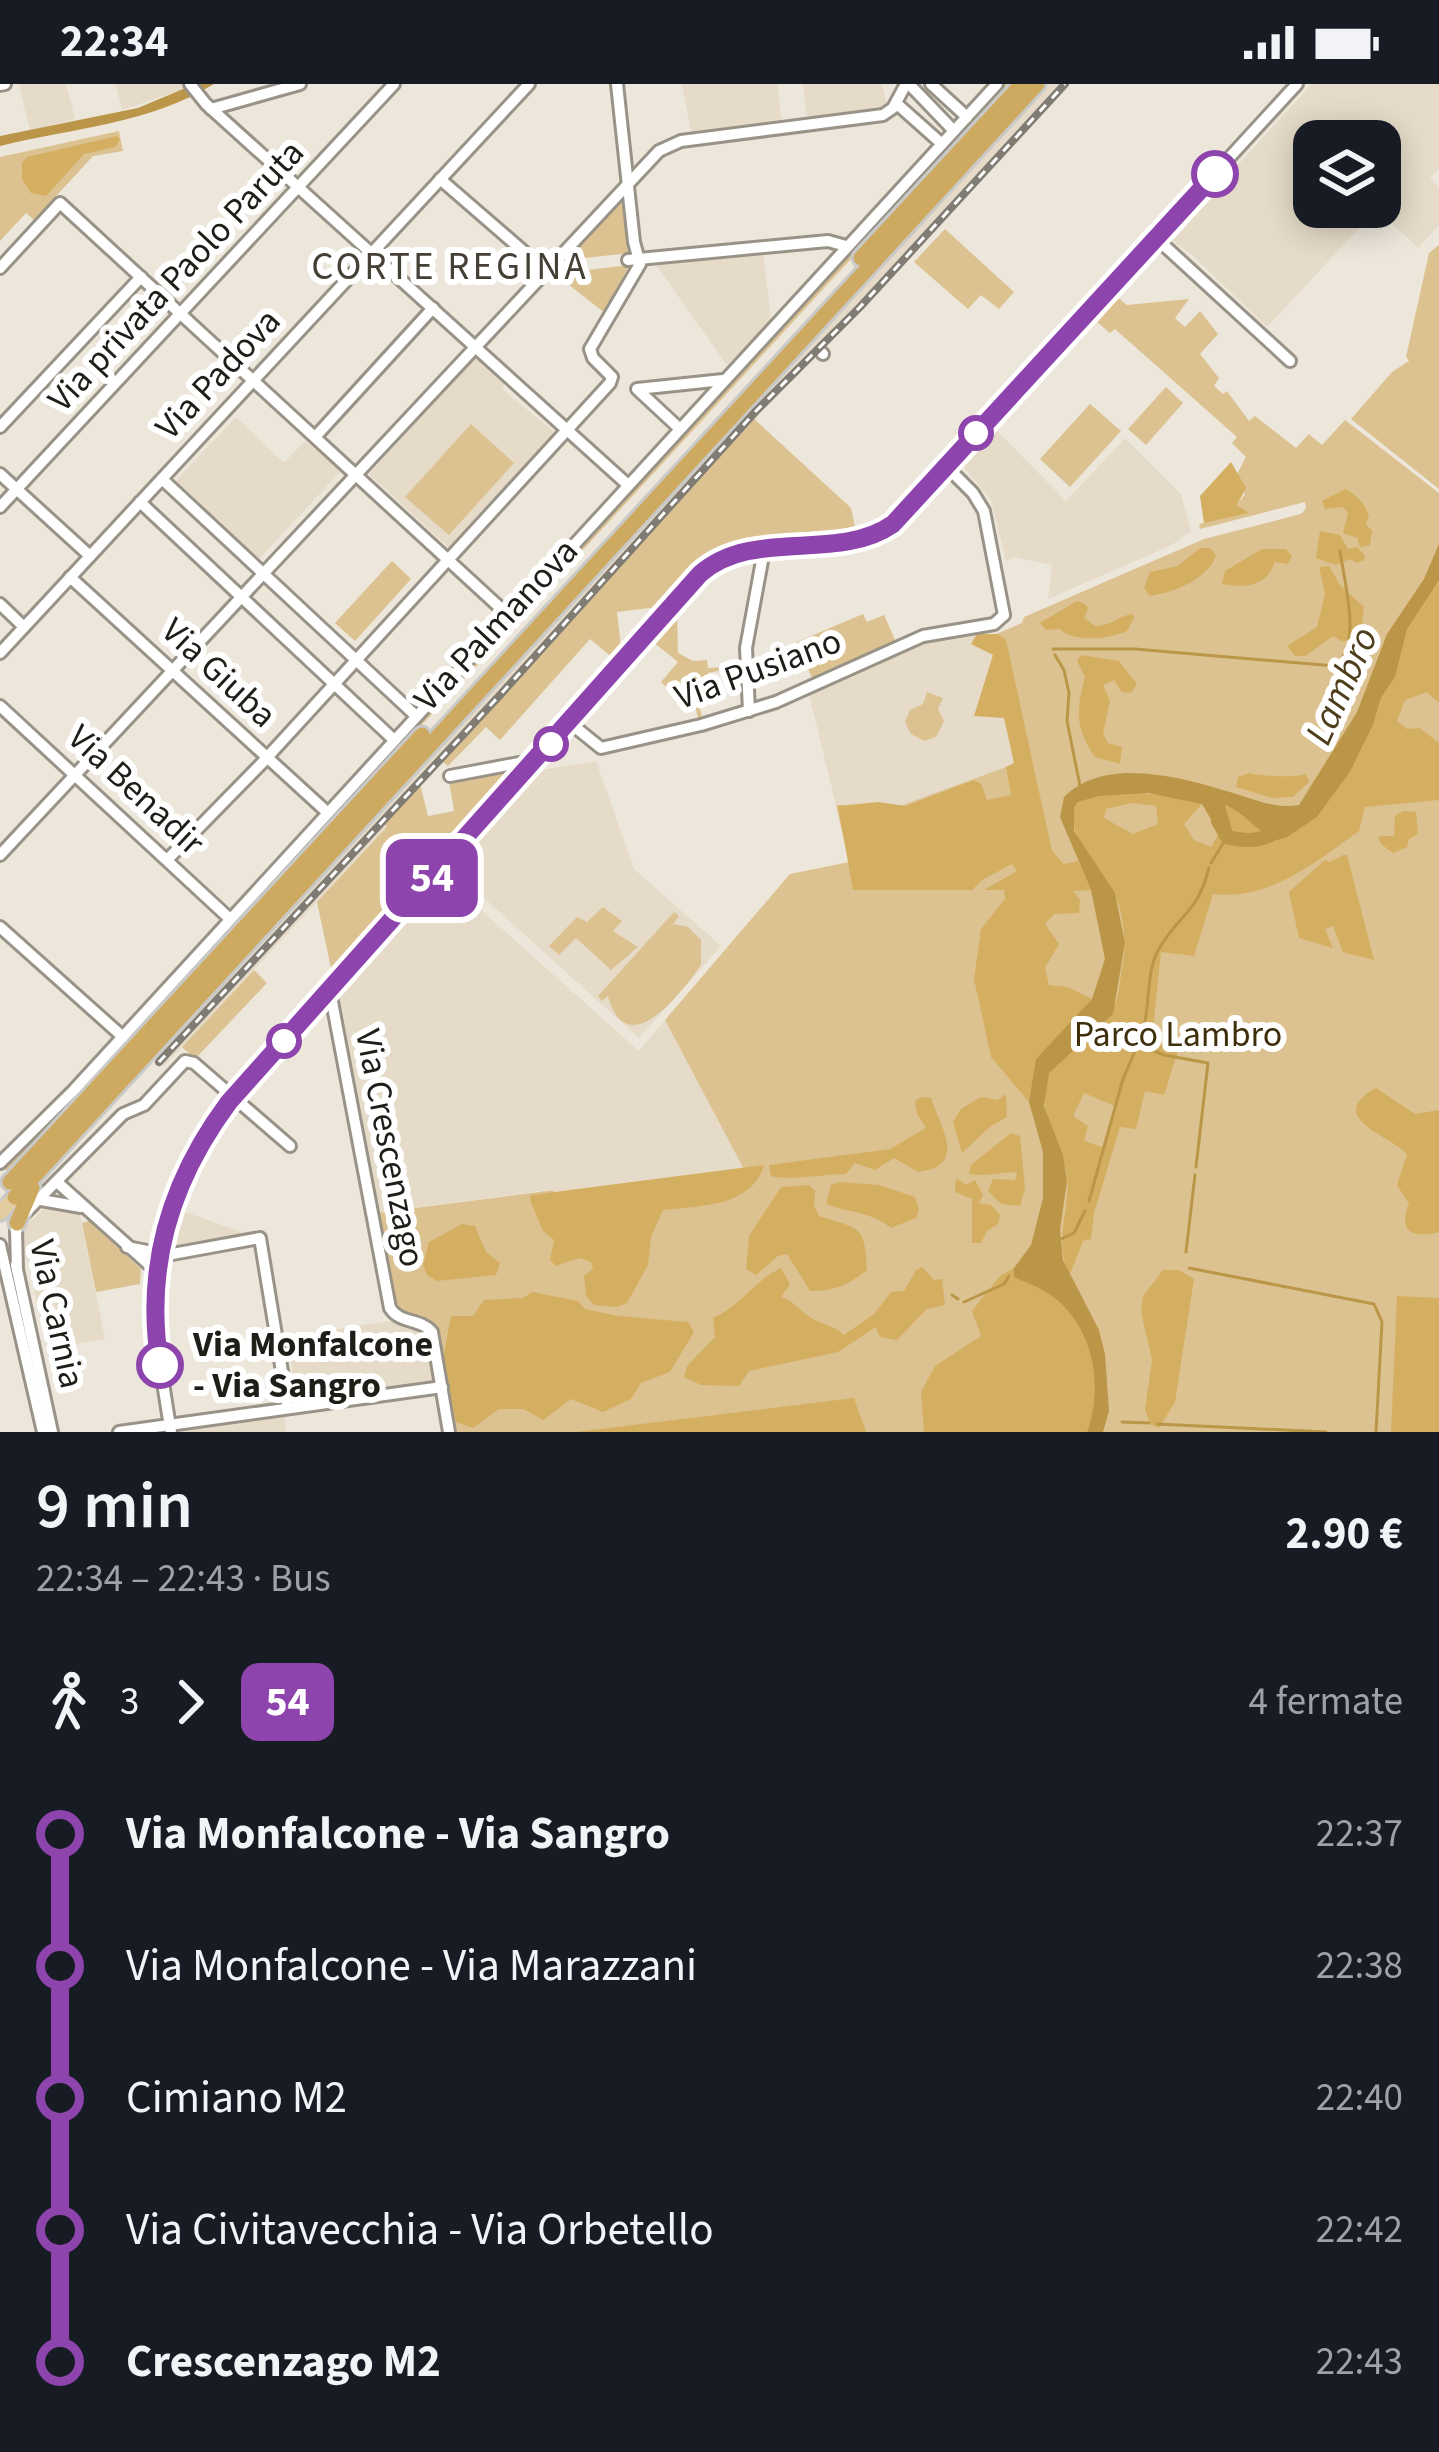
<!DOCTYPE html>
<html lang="it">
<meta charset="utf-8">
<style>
body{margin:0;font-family:"Source Sans 3",sans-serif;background:#242831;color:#f1f3f6;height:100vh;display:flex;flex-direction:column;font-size:45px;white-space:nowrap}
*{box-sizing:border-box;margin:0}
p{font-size:39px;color:#9ea1a6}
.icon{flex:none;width:66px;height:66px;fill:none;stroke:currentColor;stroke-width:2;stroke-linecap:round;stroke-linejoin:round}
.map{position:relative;height:1348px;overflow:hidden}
.panel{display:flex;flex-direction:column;background:#171b24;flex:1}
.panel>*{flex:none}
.badge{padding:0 24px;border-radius:18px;font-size:42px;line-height:78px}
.controls{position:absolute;left:1293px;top:36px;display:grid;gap:24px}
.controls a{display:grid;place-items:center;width:108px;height:108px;border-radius:24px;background:#171b24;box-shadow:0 6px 30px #0003;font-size:60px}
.map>.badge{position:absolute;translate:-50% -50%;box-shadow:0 0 0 6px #fff}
.legs{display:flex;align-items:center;gap:18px;height:132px;padding:0 36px;font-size:39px}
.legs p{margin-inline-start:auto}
.summary{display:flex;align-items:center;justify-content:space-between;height:204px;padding:0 36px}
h1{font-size:66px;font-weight:600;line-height:90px}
ul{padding:0 36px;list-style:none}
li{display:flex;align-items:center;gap:42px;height:132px;font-size:45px}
li i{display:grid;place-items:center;width:18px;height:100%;margin:0 15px;background:currentColor}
li i::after{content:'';width:30px;height:30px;margin:-15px;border:9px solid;border-radius:50%;background:#171b24}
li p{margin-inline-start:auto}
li:first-child i{background:linear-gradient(#0000 50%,currentColor 0)}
li:last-child i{background:linear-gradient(currentColor 50%,#0000 0)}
.status{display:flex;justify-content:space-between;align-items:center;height:84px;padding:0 60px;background:#171b24;direction:ltr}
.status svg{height:33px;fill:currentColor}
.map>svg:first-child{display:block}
.built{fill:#e5dbc8;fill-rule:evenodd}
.green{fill:#dcc290}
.forest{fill:#d5af61;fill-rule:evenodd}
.water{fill:#bc9648}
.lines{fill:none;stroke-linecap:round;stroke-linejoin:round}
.stream{stroke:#bc9648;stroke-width:3}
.river{stroke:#bc9648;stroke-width:14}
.minor-casing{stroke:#999387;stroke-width:16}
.major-casing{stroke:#c9c9c8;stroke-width:20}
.highway-casing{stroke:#c9c9c8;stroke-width:21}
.minor{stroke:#fff;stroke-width:10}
.major{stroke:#e2cca0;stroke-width:14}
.highway{stroke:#ceaa60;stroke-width:15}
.rail-casing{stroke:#807c73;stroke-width:8}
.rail{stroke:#fff;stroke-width:3;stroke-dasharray:9;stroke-linecap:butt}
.line-1-casing{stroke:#fff;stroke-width:27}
.line-1{stroke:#8e44ad;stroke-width:18}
.stop-1-dot{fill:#fff;stroke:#8e44ad;stroke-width:6}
.labels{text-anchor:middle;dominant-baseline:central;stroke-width:12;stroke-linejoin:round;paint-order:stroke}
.street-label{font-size:36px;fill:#1f1d18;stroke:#fff}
.park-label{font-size:36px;fill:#3e2e0b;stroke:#fff}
.stop-label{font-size:36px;font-weight:bold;fill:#1f1d18;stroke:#fff;text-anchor:start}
.neighbourhood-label{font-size:39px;letter-spacing:3px;fill:#454036;stroke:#fff}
.water-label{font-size:39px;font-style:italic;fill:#4e3e1c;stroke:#fff}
</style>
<div class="status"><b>22:34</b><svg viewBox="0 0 49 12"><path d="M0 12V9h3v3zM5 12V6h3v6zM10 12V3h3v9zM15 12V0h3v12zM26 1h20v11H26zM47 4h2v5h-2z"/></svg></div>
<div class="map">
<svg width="1439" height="1348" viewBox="0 0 1439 1348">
<rect width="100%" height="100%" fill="#ede6da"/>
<g class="built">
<polygon points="19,0 66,0 75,35 30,46"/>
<polygon points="116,0 185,0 187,4 122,26"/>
<polygon points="682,0 777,0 783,44 693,56"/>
<polygon points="803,0 882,0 886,18 893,24 808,41"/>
<polygon points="1045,0 1069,0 848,240 711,379 384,737 388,742 164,982 153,973 755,312 859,209"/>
<path d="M1312 0H1439V85L1430 94 1439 103V141L1418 164 1377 125 1267 243 1191 170 1170 155ZM1314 57H1380V123H1314Z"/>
<polygon points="763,168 771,236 727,281 654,178"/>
<polygon points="475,273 505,300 502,305 557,350 451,466 369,390"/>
<polygon points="236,333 284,379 305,357 342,386 257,477 174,399"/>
<polygon points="997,347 1066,417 1125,354 1181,410 1191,447 1172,461 1048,515 1052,481 1015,473 1006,477 991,416 963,382"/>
<polygon points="977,549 996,550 1016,670 1004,752 892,721 836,721 809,610 933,551 972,553"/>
<polygon points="596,677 634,785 721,862 639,954 453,786 542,686"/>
<polygon points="445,794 639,967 665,936 748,1092 556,1118 553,1105 378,1129 338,914"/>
<polygon points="47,1122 80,1131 105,1255 47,1265 21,1147"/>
<polygon points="180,1126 241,1148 241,1152 170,1167"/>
<polygon points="395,1236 421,1243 427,1251 437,1295 297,1316 287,1253"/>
<polygon points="284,1331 286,1348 182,1348 182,1346"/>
</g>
<g class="green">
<polygon points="1002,0 1012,0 11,1087 5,1086 9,1077"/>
<polygon points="119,47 123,67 93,72 34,136 26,129 0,157 0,73"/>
<polygon points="624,114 630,169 567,176"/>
<polygon points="945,145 1014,208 999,225 981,211 968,225 914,178"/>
<polygon points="1439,161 1439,405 1351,335 1392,288 1409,277 1406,273 1429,169"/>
<polygon points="629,181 605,229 555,190"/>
<polygon points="1117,213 1127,221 1189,215 1175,234 1185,243 1200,227 1218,250 1200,270 1219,294 1214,302 1223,310 1227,307 1249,337 1255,332 1296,364 1309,350 1322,361 1345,336 1439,409 1439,1348 454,1348 433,1241 414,1238 392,1222 378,1129 553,1106 555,1118 747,1091 665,936 790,790 849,778 836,721 900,722 1017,679 996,550 1022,539 1024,533 1204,455 1301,430 1306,424 1305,418 1200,445 1199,440 1248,429 1237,421 1245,410 1236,392 1246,373 1232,359 1237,353 1115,245 1110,249 1097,238"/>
<polygon points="1166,303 1183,319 1146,361 1128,345"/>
<polygon points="1090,320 1121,347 1070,403 1040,375"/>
<path d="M753 334 851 424 855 443C815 449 736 449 704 473 687 486 671 506 658 523L617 528 621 563 613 574 590 555 500 656 486 643 448 682 442 677Z"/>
<polygon points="471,340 514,379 449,451 405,413"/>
<polygon points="392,477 411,495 355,557 335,539"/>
<polygon points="677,529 678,569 693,577 707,576 708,584 742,582 708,589 709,597 694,600 703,637 699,638 693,613 679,615 661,598 678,578 652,557"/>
<polygon points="863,530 867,538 884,531 896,558 812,594 797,558"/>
<polygon points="927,608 943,614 938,625 944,637 936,653 924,657 911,650 905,638 910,626 923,620"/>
<polygon points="514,685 335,888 332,889 317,818 387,743 383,738 420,700 428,732 454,727 449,697"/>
<polygon points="603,823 622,837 613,847 638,863 611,886 576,854 559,871 549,862 577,833 587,838"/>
<path d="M674 828 679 832 673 840 688 843 701 856V881C682 908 627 981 608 912L602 917 598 912Z"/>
<polygon points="254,886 267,899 195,975 182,963"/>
<polygon points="89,1137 141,1185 140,1200 96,1208 82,1139"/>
</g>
<g class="forest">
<polygon points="117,52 120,56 115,63 84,70 46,112 31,109 22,95 22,79 27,73"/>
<polygon points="1231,378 1246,404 1237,421 1249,429 1204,439 1200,412"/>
<path d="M1345 405C1357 411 1363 418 1369 431L1366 440 1372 447 1370 461 1360 463 1357 454 1343 449 1348 429 1343 423 1325 425 1322 417Z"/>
<polygon points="1320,447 1340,451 1348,465 1357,463 1365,472 1364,476 1357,479 1350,475 1336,481 1316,474"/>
<path d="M1200 464H1210L1216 472C1206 496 1175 508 1150 512L1144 504 1150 488 1178 482Z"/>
<path d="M1262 465H1286L1292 472 1288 480 1275 478C1266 503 1246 504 1222 500L1225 487Z"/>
<polygon points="1329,482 1340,501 1364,523 1361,547 1343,558 1333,552 1305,572 1295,572 1287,562 1317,543 1325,510 1319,483"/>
<path d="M1439 496V619L1427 608 1405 616 1397 637 1407 645 1420 644 1439 659V716L1365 723 1359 747C1316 778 1269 817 1213 810L1194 872 1161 868 1154 936 1148 954 1179 964 1164 1011 1145 1007 1136 1045 1120 1043 1094 1129 1091 1155 1083 1157 1070 1190C1052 1157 1071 1127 1067 1092 1063 1059 1031 1020 1050 988 1066 962 1098 947 1114 922 1120 913 1120 891 1123 878 1127 860 1123 824 1113 807 1102 789 1058 741 1077 720 1096 699 1178 712 1202 720L1184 740 1194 756 1211 763 1219 749 1233 748 1224 721 1241 727 1265 751 1286 754 1317 733 1350 688 1373 641 1381 614 1395 593 1407 547ZM1132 719 1156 722 1158 740 1133 750 1104 734 1106 725ZM1084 1009 1117 1023 1102 1063 1084 1057 1088 1042 1073 1032Z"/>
<path d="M1077 517 1085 520 1088 524 1084 534 1095 542C1110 543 1119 531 1133 530L1134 534 1127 547C1108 555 1076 559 1059 545L1046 546 1040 539Z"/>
<path d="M977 550H998L1006 556 1052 767 1064 780 1078 777 1091 806 1073 807 1080 816 1079 829 1054 830 1045 840 1059 860 1045 884 1049 901 1068 903 1092 915C1065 949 1035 971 1029 1018L991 973 974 895 981 845 1005 815 1004 806H984L1017 787 1012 780 982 796 972 806H853L838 722 878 718 905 722 974 696 981 700 987 716 1011 711 1006 683 1014 679 1004 634 974 632 993 571 971 560Z"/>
<path d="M1081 571 1119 577 1137 600 1131 609 1122 608 1114 596 1103 601 1110 617 1103 650 1108 659 1122 663 1120 680 1095 673C1075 644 1076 626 1085 593L1077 577Z"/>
<path d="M1249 689C1261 692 1295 694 1306 690L1309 698 1293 713 1272 714 1236 703 1238 693Z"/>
<polygon points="1403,727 1416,728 1418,750 1409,755 1407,763 1393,769 1381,760 1378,752 1394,752 1395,732"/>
<polygon points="1343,771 1347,771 1374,876 1343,868 1333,842 1325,845 1333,864 1299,854 1289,808 1325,776 1330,778"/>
<path d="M1376 1004 1415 1030 1439 1026V1148C1414 1155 1397 1148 1409 1120L1397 1101 1407 1070C1393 1053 1322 1033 1376 1004Z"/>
<polygon points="1006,1010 1007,1033 991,1042 962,1069 953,1038 961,1025 981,1013 998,1016"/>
<path d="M921 1013 931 1014C940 1043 969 1082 918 1088L894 1074 875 1086 855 1079 846 1090C825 1090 789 1097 771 1092L769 1081 890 1065 926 1044 917 1030 915 1017Z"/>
<path d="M1011 1049 1020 1052 1025 1104 1020 1122 1001 1120 988 1107 993 1095 1015 1096 1017 1088C1000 1088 984 1093 969 1090L971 1081Z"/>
<path d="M764 1081C752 1123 699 1122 663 1126L651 1153 648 1181 627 1219 617 1223 594 1221 586 1212 584 1192 593 1185 591 1178 579 1174 556 1182 550 1176 554 1156 543 1147 530 1116 531 1111Z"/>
<polygon points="956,1094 966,1101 975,1096 983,1111 979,1119 991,1121 1000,1131 998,1140 987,1147 981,1159 972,1159 972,1115 955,1108"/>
<path d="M840 1098 879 1101 915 1113 919 1126 916 1134 891 1144C867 1126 853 1130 826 1120L831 1101Z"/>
<path d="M809 1101 815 1107 814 1121 819 1132C860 1145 865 1141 867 1186 848 1201 835 1207 810 1207L787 1170 778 1172 756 1191 746 1185 749 1152 781 1103Z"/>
<polygon points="462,1140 475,1142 486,1168 500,1179 496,1191 437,1197 427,1191 423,1181 429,1158"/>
<path d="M922 1183 934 1196 942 1195 945 1221 927 1225 897 1256 880 1253 876 1243 838 1268 749 1287 739 1302 701 1301 684 1293 687 1282 715 1253 713 1234C741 1222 753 1197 781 1184L790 1200 781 1213C795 1218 796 1223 807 1231 817 1240 833 1240 844 1251L875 1229 891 1208 904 1207 916 1186Z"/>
<path d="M1014 1184 1015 1193C1025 1198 1039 1203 1049 1210 1093 1241 1104 1301 1087 1348H924L921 1308 935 1282 981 1252 972 1227 1000 1192Z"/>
<polygon points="1163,1186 1179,1186 1194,1195 1175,1318 1159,1344 1150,1340 1145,1325 1152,1276 1141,1228 1143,1212"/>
<polygon points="532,1208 578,1217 585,1225 618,1232 688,1238 694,1248 670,1288 641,1299 631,1315 603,1328 571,1315 543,1336 524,1325 499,1325 473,1344 456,1338 443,1275 451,1232 473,1232 484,1216 523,1214"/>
<polygon points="1397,1212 1439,1214 1439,1348 1391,1348"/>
<polygon points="854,1314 866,1348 576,1348"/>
</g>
<g class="water">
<path d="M195 0H214C149 40 73 44 0 62V52L138 24Z"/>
<path d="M1439 460V496L1407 546 1395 593 1381 614 1373 641 1350 688 1317 733 1286 754 1276 756C1256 748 1246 729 1225 721L1233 749H1219L1202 720 1148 709 1098 712 1078 718 1074 724V747L1115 809 1125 859 1113 930 1049 989 1044 1022 1063 1071 1067 1097 1060 1146 1063 1176 1099 1246 1105 1270 1109 1327 1103 1348H1087C1104 1301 1093 1240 1049 1210 1039 1203 1025 1198 1014 1193V1184L1031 1161 1043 1114V1068L1029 1018 1036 975 1092 915 1105 875 1091 806 1060 733 1064 713C1105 673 1176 692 1226 707 1249 713 1275 726 1299 721L1357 628 1387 550 1424 495Z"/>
</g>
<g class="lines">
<g class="stream">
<path d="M1053 565H1135L1335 582C1363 561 1344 498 1340 467"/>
<polyline points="1055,571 1064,586 1069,609 1067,637 1080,702"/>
<polyline points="1211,779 1227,753"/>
<path d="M1140 954C1152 926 1144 888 1160 863 1181 828 1197 830 1209 784"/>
<polyline points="1089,1117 1123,995 1138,960 1164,971 1208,979 1196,1083"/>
<polyline points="1059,1156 1074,1149 1085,1127"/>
<polyline points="1186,1168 1195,1091"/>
<polyline points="1189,1184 1374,1220 1382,1238 1376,1348"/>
<polyline points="952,1211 958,1215"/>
<polyline points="964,1218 1004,1200 1009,1192"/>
<polyline points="1122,1338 1149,1339"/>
<polyline points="1157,1340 1326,1348"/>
</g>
<path class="river" d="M1218 737 1227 753C1250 759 1265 756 1284 744"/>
<defs>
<g id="minor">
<polyline points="190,0 206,20 628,401"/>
<polyline points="909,0 954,47"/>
<polyline points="931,0 967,33"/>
<polyline points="0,1 5,0"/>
<polyline points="896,19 942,60"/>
<polyline points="211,25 300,0"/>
<polyline points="440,95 545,186"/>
<polyline points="1156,154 1290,277"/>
<polyline points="628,176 828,157 846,162"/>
<polyline points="0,184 60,119 508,531"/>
<polyline points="822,269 823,270"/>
<polyline points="0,343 141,193"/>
<polyline points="680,345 637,305 723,296"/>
<polyline points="316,352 433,224"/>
<polyline points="946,382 973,409 984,427 1004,531"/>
<polyline points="0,390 90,472"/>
<polyline points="162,395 415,631"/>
<polyline points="140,418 393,655"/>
<polyline points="0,423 394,0"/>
<polyline points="70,493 328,729"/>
<polyline points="0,520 24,543"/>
<polyline points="0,569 529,0"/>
<polyline points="0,622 230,835"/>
<polyline points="749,627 746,564 764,466"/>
<polyline points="570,639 601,664 701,641 776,618 923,552 994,540 1004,531"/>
<polyline points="450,692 535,676"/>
<polyline points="0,771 659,67 681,57 883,31 893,24 906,0"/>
<polyline points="167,776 262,679 610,299 612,293 593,274 590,265 640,180 634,158 617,0"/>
<polyline points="0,843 123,953"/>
<path d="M330 907 390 1224C400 1240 420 1234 432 1248L449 1348"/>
<polyline points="0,1079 73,1007 997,0"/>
<polyline points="57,1098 155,1186"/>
<polyline points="41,1116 81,1123"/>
<polyline points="0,1161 43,1348"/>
<polyline points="127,1163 167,1171 260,1154 288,1324"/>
<polyline points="16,1181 52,1348"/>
<polyline points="17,1186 16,1145 22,1132 123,1030 144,1021 185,977 194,979 290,1062"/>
<polyline points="119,1348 442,1303"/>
<path d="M171 1348C148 1216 141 1131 229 1019L700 490C753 444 837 479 893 440L1297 0"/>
</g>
<polyline id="major" points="0,1129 15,1113"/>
<g id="highway">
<polyline points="861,174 1022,0"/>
<polyline points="10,1098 422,651"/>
<polyline points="15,1113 1037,0"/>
<polyline points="17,1139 32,1104"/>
</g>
</defs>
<use href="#minor" class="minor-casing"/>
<use href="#major" class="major-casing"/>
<use href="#highway" class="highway-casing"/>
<use href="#minor" class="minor"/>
<use href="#major" class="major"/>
<use href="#highway" class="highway"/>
<defs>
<polyline id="rail" points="159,978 500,611 756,327 860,223 1065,0"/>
</defs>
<use href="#rail" class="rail-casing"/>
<use href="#rail" class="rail"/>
</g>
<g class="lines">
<defs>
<path id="line-1" d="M160 1281C144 1184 170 1097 229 1018L700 490C753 443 837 479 893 440L1215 90"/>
</defs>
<use href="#line-1" class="line-1-casing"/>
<use href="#line-1" class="line-1"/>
</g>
<g class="stop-1-dot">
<circle cx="1215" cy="90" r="21"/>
<circle cx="976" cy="349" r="15"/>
<circle cx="551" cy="660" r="15"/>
<circle cx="284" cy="957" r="15"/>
<circle cx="160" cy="1281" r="21"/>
</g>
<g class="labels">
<g class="street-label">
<text transform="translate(176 192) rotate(-47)">Via privata Paolo Paruta</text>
<text transform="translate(218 290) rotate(-47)">Via Padova</text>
<text transform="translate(496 541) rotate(-47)">Via Palmanova</text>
<text transform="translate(758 585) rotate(-20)">Via Pusiano</text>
<text transform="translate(219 589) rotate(43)">Via Giuba</text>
<text transform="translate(136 706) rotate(43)">Via Benadir</text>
<text transform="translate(390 1064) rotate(79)">Via Crescenzago</text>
<text transform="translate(57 1230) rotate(78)">Via Carnia</text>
</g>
<g class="park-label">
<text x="1178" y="950">Parco Lambro</text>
</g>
<g class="stop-label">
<text x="193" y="1260">Via Monfalcone<tspan x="193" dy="41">- Via Sangro</tspan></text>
</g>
<g class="neighbourhood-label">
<text x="450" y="183">CORTE REGINA</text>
</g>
<g class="water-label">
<text transform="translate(1342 602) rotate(-66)">Lambro</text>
</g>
</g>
</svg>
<div class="controls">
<a><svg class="icon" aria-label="layers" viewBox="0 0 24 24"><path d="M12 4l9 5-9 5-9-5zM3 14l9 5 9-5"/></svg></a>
</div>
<b class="badge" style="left:432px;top:794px;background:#8e44ad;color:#fff">54</b>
</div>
<section class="panel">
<div class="summary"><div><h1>9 min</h1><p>22:34 – 22:43 · Bus</p></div><b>2.90 €</b></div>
<div class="legs"><svg class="icon" aria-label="walk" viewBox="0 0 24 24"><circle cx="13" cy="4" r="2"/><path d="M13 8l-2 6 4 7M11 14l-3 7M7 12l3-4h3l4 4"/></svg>3<svg class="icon" aria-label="forward" viewBox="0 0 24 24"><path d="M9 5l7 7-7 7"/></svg><b class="badge" style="background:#8e44ad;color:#fff">54</b><p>4 fermate</p></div>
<ul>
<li><i style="color:#8e44ad"></i><b>Via Monfalcone - Via Sangro</b><p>22:37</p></li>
<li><i style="color:#8e44ad"></i><span>Via Monfalcone - Via Marazzani</span><p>22:38</p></li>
<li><i style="color:#8e44ad"></i><span>Cimiano M2</span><p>22:40</p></li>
<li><i style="color:#8e44ad"></i><span>Via Civitavecchia - Via Orbetello</span><p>22:42</p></li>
<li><i style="color:#8e44ad"></i><b>Crescenzago M2</b><p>22:43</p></li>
</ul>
</section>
